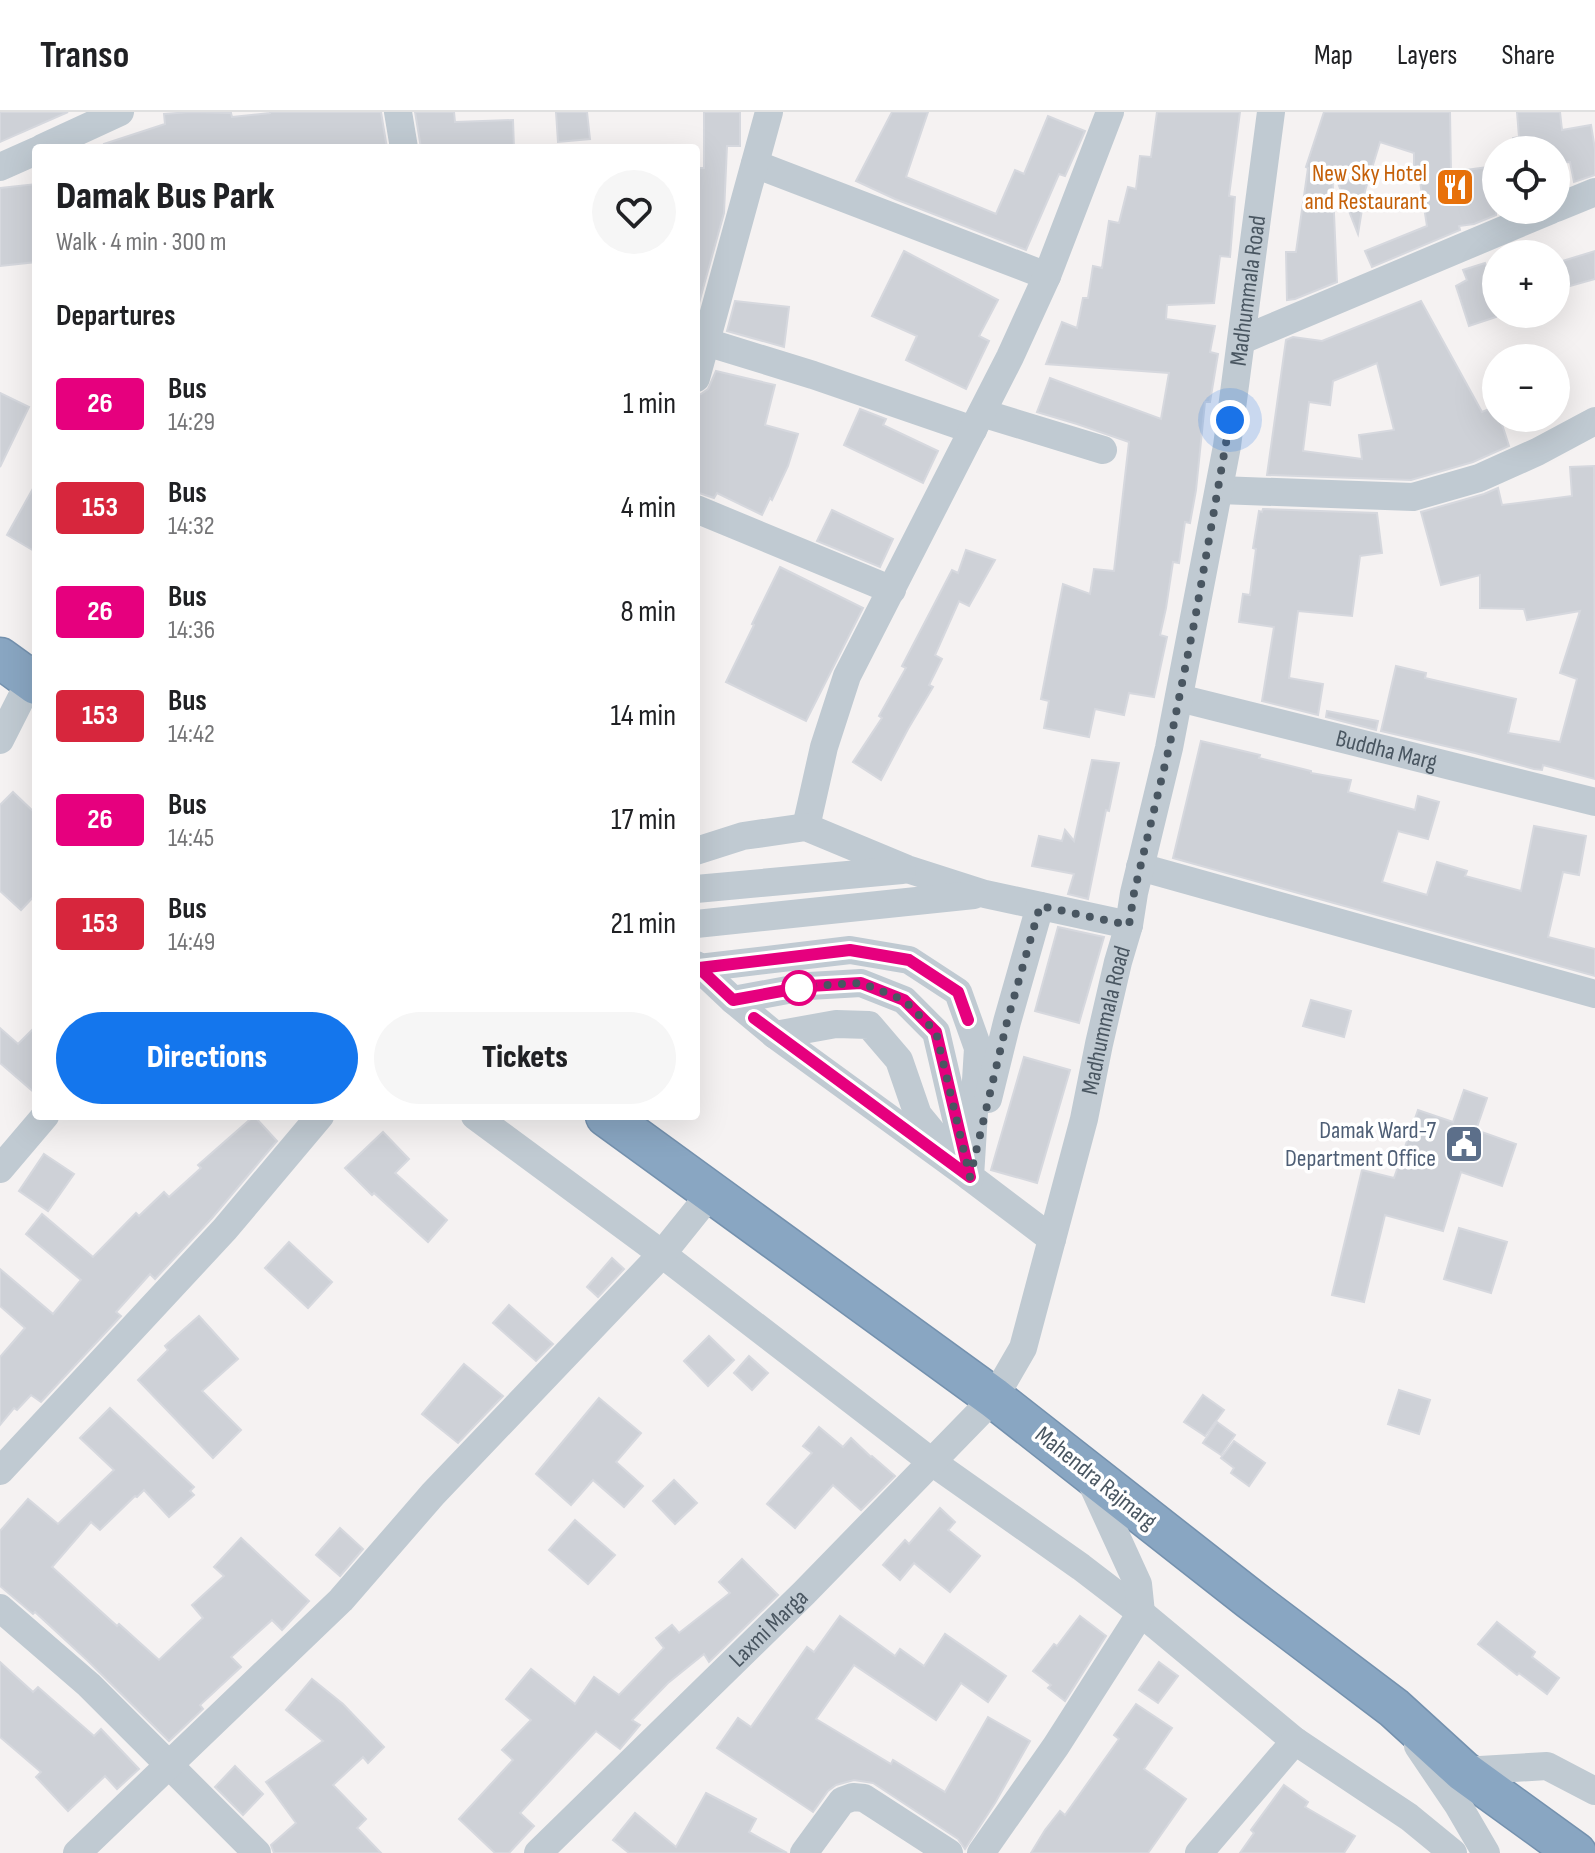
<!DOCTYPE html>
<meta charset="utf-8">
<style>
body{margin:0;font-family:"Sofia Sans Condensed",sans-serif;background:#f6f6f6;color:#202124;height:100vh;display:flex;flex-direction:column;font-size:30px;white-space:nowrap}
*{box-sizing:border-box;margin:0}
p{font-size:26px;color:#757577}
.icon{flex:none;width:44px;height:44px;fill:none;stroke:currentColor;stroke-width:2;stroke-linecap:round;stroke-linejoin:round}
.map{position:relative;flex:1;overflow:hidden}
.panel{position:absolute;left:32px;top:32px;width:668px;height:976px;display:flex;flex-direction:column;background:#fff;border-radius:8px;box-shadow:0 8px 32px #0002}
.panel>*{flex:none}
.badge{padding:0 16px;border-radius:6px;font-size:28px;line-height:52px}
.tools{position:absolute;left:1482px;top:24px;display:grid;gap:16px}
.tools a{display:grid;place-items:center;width:88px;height:88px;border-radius:50%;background:#fff;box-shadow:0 8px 32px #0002;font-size:40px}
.you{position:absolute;width:40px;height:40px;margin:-20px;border:6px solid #fff;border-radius:50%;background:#1a73e8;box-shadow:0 0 0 12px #1a73e833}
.map>.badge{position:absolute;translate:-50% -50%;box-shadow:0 0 0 4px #fff}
h2{padding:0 24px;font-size:30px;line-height:72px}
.round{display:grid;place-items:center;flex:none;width:84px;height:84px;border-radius:42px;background:#f6f6f6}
.head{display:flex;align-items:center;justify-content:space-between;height:136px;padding:0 24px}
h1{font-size:38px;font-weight:800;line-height:60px}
.action{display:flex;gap:16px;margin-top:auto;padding:16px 24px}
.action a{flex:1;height:92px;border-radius:48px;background:#1476ed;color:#fff;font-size:32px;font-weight:800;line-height:92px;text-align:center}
.action a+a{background:#f6f6f6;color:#202124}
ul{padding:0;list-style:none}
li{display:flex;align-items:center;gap:24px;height:104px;padding:0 24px}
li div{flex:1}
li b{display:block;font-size:30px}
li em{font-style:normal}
li .badge{min-width:88px;font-weight:700;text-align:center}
header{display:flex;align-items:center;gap:48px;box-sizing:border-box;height:112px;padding:0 40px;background:#fff;border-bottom:2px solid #e0e0e0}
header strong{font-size:38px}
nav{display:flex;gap:44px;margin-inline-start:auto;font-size:28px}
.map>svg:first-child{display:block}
.building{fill:#ced1d7;stroke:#d6d8de;stroke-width:2;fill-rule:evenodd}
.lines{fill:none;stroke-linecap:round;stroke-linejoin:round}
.highway-casing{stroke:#7491ae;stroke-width:43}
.minor{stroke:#c0cad2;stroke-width:28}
.highway{stroke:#89a6c2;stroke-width:40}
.line-casing{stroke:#fff;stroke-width:18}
.line{stroke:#e6007e;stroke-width:12}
.walk{stroke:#495661;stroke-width:8;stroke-dasharray:0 14.4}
.stop-dot{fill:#fff;stroke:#e6007e;stroke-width:4}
.labels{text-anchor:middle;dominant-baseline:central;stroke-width:7;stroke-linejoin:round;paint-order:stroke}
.food-label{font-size:24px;fill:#c56008;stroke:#fff;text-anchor:end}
.street-label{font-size:24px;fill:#495661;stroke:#fff}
.service-label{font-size:24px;fill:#4e5e75;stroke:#fff;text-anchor:end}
</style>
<header>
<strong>Transo</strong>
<nav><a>Map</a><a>Layers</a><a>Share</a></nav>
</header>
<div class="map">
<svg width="1595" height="1741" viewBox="0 0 1595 1741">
<rect width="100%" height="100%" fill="#f5f2f2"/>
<g class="building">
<polygon points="0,0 68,0 0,30"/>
<polygon points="190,0 231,1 232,5 270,1 270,0 381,0 387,36 105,36 104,32 165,12 164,2"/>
<polygon points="415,0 454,0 455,10 513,8 514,36 421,36"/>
<polygon points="556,0 587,0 590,27 558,30"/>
<polygon points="704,0 740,0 740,34 727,34 724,101 696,202 696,56 704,56"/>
<polygon points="892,0 928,0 906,65 996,102 1015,58 1024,62 1048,4 1085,19 1065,64 1059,62 1026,138 895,87 856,69"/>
<polygon points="1157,0 1240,0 1229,84 1235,85 1230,145 1220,144 1214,191 1167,193 1166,207 1215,214 1210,240 1218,242 1210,290 1205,290 1196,378 1190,411 1185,410 1179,451 1173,450 1166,496 1160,523 1167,525 1154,585 1129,581 1124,603 1095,597 1089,625 1044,616 1049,589 1041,587 1063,472 1090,482 1094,457 1114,459 1129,330 1077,312 1037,300 1050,266 1161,307 1169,261 1046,252 1062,210 1077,216 1083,186 1088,186 1093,154 1102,156 1109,109 1119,111 1128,75 1136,77 1140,44 1151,45"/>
<polygon points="1324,0 1450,0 1451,60 1496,54 1496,103 1474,112 1459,114 1460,118 1372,155 1365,139 1427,114 1418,57 1414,57 1414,41 1380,30 1365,79 1358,122 1332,56 1337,170 1295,187 1287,188 1286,140 1296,140 1308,56 1306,55"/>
<polygon points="1517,0 1560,0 1562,18 1591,13 1595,37 1595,63 1574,70 1570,50 1556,51 1556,38 1514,38 1513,26 1519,25"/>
<polygon points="36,72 36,150 0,154 0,76"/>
<polygon points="904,139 998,188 979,224 989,229 966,277 906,248 917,224 872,204"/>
<polygon points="1595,139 1595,167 1556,178 1556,151"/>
<polygon points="1485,151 1496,182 1496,205 1469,214 1456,174 1467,168 1463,158"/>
<polygon points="735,189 789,195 784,235 727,219"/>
<path d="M1421 189 1482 300 1496 294V306H1500L1509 334 1473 350 1411 368 1267 363 1286 228 1293 225 1322 229ZM1377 251 1394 318 1359 323 1362 347 1303 339 1309 290 1330 293 1333 269Z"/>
<polygon points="716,259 775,273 765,313 798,322 788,354 772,388 770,386 762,403 717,381 714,386 696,380 696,283 701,282 708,277"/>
<polygon points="0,281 29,295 0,355"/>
<polygon points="860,297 886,307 883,313 938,339 923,371 844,333"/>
<polygon points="1594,354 1595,667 1543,653 1542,658 1534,657 1475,641 1381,619 1396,554 1426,561 1425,566 1516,587 1508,621 1560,630 1577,567 1560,561 1580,499 1527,508 1524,497 1480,496 1480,463 1441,473 1421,400 1484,382 1498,376 1502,393 1572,384 1570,355"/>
<polygon points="36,371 36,440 7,423"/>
<polygon points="1263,397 1377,401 1382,441 1360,444 1352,504 1298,499 1289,566 1323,572 1318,603 1262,589 1274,515 1239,510 1243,482 1250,483 1256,437 1253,436 1259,399 1262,400"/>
<polygon points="832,398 893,427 880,455 817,429"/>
<polygon points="966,438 995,448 969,494 959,489 935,543 942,547 929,573 933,575 908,617 881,668 853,650 882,606 879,604 906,556 902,554 952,458 958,461"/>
<polygon points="780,455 863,496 806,609 726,570 754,513 752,512"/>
<polygon points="1327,599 1378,609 1376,618 1326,605"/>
<polygon points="1201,629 1260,643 1259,646 1311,659 1311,661 1351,668 1348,680 1415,698 1418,684 1439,690 1428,727 1398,719 1382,770 1427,783 1437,750 1467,759 1465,764 1521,779 1534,714 1586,724 1579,763 1563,760 1548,825 1595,837 1595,864 1173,746"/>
<polygon points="1092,648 1119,651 1109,699 1106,698 1088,787 1068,782 1074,762 1032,754 1039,724 1062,729 1065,718 1074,729"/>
<polygon points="13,680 36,702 36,782 21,798 0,779 0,693"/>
<polygon points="1058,815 1104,825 1079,911 1035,899"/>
<polygon points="1311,888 1351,899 1344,925 1303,914"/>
<polygon points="36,914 36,982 0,951 0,916 18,932"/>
<polygon points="1024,945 1070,958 1037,1071 991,1058"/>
<polygon points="1464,978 1487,986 1476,1018 1516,1032 1502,1074 1461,1060 1443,1119 1385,1103 1364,1190 1332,1183 1362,1058 1394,1066 1418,998 1453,1010"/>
<polygon points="254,1004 277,1029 212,1106 155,1167 150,1162 116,1200 121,1204 41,1290 31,1283 17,1298 14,1296 0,1313 0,1245 25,1216 0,1194 0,1157 53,1202 81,1168 26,1122 42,1102 93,1145 136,1101 139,1104 164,1080 169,1085 201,1056 198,1053"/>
<polygon points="383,1020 409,1047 395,1061 447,1108 428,1130 374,1081 372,1083 345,1056"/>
<polygon points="44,1042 74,1062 48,1099 19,1079"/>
<polygon points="1459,1116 1507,1130 1491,1181 1444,1167"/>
<polygon points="289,1130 332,1170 308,1196 265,1156"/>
<polygon points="612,1146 624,1157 598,1185 587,1175"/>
<polygon points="509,1193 553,1232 536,1249 493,1211"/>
<polygon points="199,1204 238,1247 202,1279 241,1318 213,1346 138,1268 168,1238 165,1234"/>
<polygon points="709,1224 734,1248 708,1274 684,1249"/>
<polygon points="749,1244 768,1261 752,1278 734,1261"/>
<polygon points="464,1252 503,1284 458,1331 422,1302"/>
<polygon points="1399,1278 1430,1288 1419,1322 1388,1312"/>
<polygon points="1203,1283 1224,1298 1205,1324 1184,1310"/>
<polygon points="599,1286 641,1321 616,1350 643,1374 624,1395 593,1368 571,1393 536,1362"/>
<polygon points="110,1296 194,1375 190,1379 194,1383 169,1405 144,1378 137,1385 135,1384 100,1418 91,1410 52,1455 117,1514 119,1512 159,1548 203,1506 192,1493 224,1464 214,1455 241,1426 309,1489 282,1518 272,1508 231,1545 241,1555 200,1593 203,1597 169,1629 87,1548 35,1500 33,1502 0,1474 0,1419 28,1387 58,1412 114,1358 80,1326"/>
<polygon points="1217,1310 1235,1323 1221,1343 1203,1331"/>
<polygon points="819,1315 843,1335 851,1326 871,1345 872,1344 895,1364 861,1398 833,1373 795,1416 767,1392 812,1341 803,1334"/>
<polygon points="1234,1329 1265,1351 1249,1374 1231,1361 1234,1356 1221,1346"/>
<polygon points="674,1368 697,1391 675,1412 653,1389"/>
<polygon points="940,1396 955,1410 948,1418 980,1444 950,1480 914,1451 900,1468 883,1453 905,1428 909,1432"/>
<polygon points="575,1408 615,1443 588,1472 549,1438"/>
<polygon points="340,1416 363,1437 340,1464 316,1443"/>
<polygon points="742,1447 778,1483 709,1550 704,1542 668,1571 632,1608 640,1613 620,1637 596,1619 520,1701 534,1714 509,1741 495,1741 459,1707 513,1648 502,1638 531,1608 506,1587 531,1557 575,1592 594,1565 619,1583 664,1536 656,1526 672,1513 679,1521 730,1481 719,1470"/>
<polygon points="840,1504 895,1544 900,1537 924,1554 945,1522 1006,1564 988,1590 961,1571 936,1608 854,1553 816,1607 891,1652 893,1648 945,1680 988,1605 1030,1629 995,1691 965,1737 958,1727 873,1671 854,1668 836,1673 828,1679 813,1700 717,1636 738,1606 751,1615 807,1535 814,1540"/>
<polygon points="1080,1504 1106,1524 1065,1589 1048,1576 1051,1573 1033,1559 1054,1532 1057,1534"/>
<polygon points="1497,1510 1535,1540 1532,1545 1559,1566 1547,1582 1519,1561 1517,1563 1478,1532"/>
<polygon points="0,1550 33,1580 38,1575 94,1624 101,1617 139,1657 117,1677 105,1664 68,1699 36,1665 41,1660 0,1625"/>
<polygon points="1159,1550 1178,1564 1158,1591 1139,1578"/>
<polygon points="312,1567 343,1592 384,1635 368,1651 363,1645 333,1673 366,1707 357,1716 381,1741 274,1741 271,1733 296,1711 266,1670 323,1629 286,1598"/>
<polygon points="1136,1592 1172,1616 1144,1657 1186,1687 1148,1741 1031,1741 1045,1718 1060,1699 1065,1703 1119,1627 1114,1623"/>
<polygon points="235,1654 263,1682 243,1703 215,1675"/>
<polygon points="1284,1673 1308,1690 1305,1695 1355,1724 1344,1741 1240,1741 1254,1721 1251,1718"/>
<polygon points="706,1681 756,1707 749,1720 787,1741 629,1741 613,1728 635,1701 676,1735"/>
</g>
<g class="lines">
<defs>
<g id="highway">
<polyline points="0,546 36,572"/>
<polyline points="606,1004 994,1286 1250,1487 1394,1596 1463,1659 1576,1741"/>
</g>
</defs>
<use href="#highway" class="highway-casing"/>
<g class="minor">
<polyline points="398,0 404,36"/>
<polyline points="42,36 120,0"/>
<polyline points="755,52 1047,164"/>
<polyline points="0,55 36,39"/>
<polyline points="1556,96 1595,80"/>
<polyline points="1242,228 1551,98"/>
<polyline points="706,230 813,263 973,318"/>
<polyline points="696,266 769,0"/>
<polyline points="982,301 1103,338"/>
<polyline points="1219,378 1413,385 1479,366 1537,340 1595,309"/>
<polyline points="696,397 892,478"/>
<path id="s1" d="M1179 586 1595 690"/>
<polyline points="0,628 36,557"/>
<polyline points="806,715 824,635 847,564 1010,245 1047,164 1110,0"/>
<polyline points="696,739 743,724 806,715 907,757 985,782 1129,813"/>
<polyline points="1140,755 1595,882"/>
<polyline points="696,777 902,758"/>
<polyline points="696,812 974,783"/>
<polyline points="696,853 699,856 850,838 909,848 958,880 978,936 970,1065 1052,1127"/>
<polyline points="699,856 733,888 809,874 861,871 904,888 936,920 963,1036"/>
<polyline points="733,888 775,923 970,1065"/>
<polyline points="775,923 836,912 869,913 899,948 918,1003 941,1031"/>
<polyline points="988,987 1007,910 1040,794"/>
<polyline points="475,1004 662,1142 932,1350 1081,1455 1141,1501 1295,1629 1409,1705 1453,1741"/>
<polyline points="0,1057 45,1004"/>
<polyline points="0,1359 225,1117 320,1004"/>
<polyline points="0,1496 89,1573 257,1741"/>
<polyline points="1418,1634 1458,1693 1486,1741"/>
<polyline points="1463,1659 1547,1654 1595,1679"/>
<polyline points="77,1741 341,1488 433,1382 662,1142 711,1081"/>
<path id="s2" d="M538 1741 804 1481 994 1286 1023 1236 1084 1007 1099 932 1118 850 1129 813 1134 781 1169 636 1227 334 1271 0"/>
<polyline points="804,1741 842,1689 853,1685 864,1686 949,1741"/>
<polyline points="981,1741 1056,1634 1141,1501 1138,1472 1089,1365"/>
<polyline points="1199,1741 1295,1629"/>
</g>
<use href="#highway" class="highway"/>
</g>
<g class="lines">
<defs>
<polyline id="line" points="754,906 970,1065 936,920 904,888 861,871 809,874 733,888 699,856 850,838 909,848 958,880 968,908"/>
</defs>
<use href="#line" class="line-casing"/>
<use href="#line" class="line"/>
<polyline class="walk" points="799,876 809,874 861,871 904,888 936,920 970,1065 1007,910 1040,794 1129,813 1134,781 1169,636 1195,507 1230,308"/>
</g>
<defs>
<symbol id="restaurant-square" viewBox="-11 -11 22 22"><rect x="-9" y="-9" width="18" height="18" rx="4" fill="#e8710a" stroke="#fff"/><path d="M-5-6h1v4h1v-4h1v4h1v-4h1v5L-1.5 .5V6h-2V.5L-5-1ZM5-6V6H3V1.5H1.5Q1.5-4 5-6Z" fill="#fff"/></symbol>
<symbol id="civic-square" viewBox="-11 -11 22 22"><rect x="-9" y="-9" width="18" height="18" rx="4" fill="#5c6f8a" stroke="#fff"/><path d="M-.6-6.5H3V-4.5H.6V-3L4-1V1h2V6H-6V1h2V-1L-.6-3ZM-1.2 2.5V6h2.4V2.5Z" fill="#fff"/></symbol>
</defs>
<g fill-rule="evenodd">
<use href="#restaurant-square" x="1433" y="53" width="44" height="44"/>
<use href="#civic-square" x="1442" y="1010" width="44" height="44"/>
</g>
<circle class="stop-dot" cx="799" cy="876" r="16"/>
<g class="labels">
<g class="food-label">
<text x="1427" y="61">New Sky Hotel<tspan x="1427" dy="28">and Restaurant</tspan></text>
</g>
<g class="street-label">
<text stroke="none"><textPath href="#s2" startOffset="1784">Madhummala Road</textPath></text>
<text stroke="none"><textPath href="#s1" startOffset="214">Buddha Marg</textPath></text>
<text stroke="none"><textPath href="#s2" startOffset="1040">Madhummala Road</textPath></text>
<text transform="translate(1096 1366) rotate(39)">Mahendra Rajmarg</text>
<text stroke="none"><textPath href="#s2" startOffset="322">Laxmi Marga</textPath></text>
</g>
<g class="service-label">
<text x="1436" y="1018">Damak Ward-7<tspan x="1436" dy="28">Department Office</tspan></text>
</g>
</g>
</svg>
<div class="tools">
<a><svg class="icon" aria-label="locate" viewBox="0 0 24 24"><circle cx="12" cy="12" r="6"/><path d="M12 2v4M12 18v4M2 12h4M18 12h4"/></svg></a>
<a>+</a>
<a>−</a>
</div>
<div class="you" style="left:1230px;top:308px"></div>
<section class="panel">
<div class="head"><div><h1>Damak Bus Park</h1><p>Walk · 4 min · 300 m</p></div><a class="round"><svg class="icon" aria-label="heart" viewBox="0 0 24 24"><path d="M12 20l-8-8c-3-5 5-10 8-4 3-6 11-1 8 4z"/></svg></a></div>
<h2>Departures</h2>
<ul>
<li><span class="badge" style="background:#e6007e;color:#fff">26</span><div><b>Bus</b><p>14:29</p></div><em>1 min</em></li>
<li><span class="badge" style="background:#d7263d;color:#fff">153</span><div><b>Bus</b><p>14:32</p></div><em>4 min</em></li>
<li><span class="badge" style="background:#e6007e;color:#fff">26</span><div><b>Bus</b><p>14:36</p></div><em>8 min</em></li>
<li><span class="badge" style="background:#d7263d;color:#fff">153</span><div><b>Bus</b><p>14:42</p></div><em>14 min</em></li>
<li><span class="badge" style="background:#e6007e;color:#fff">26</span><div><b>Bus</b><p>14:45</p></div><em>17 min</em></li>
<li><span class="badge" style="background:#d7263d;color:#fff">153</span><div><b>Bus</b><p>14:49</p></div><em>21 min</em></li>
</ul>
<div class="action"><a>Directions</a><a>Tickets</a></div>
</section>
</div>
